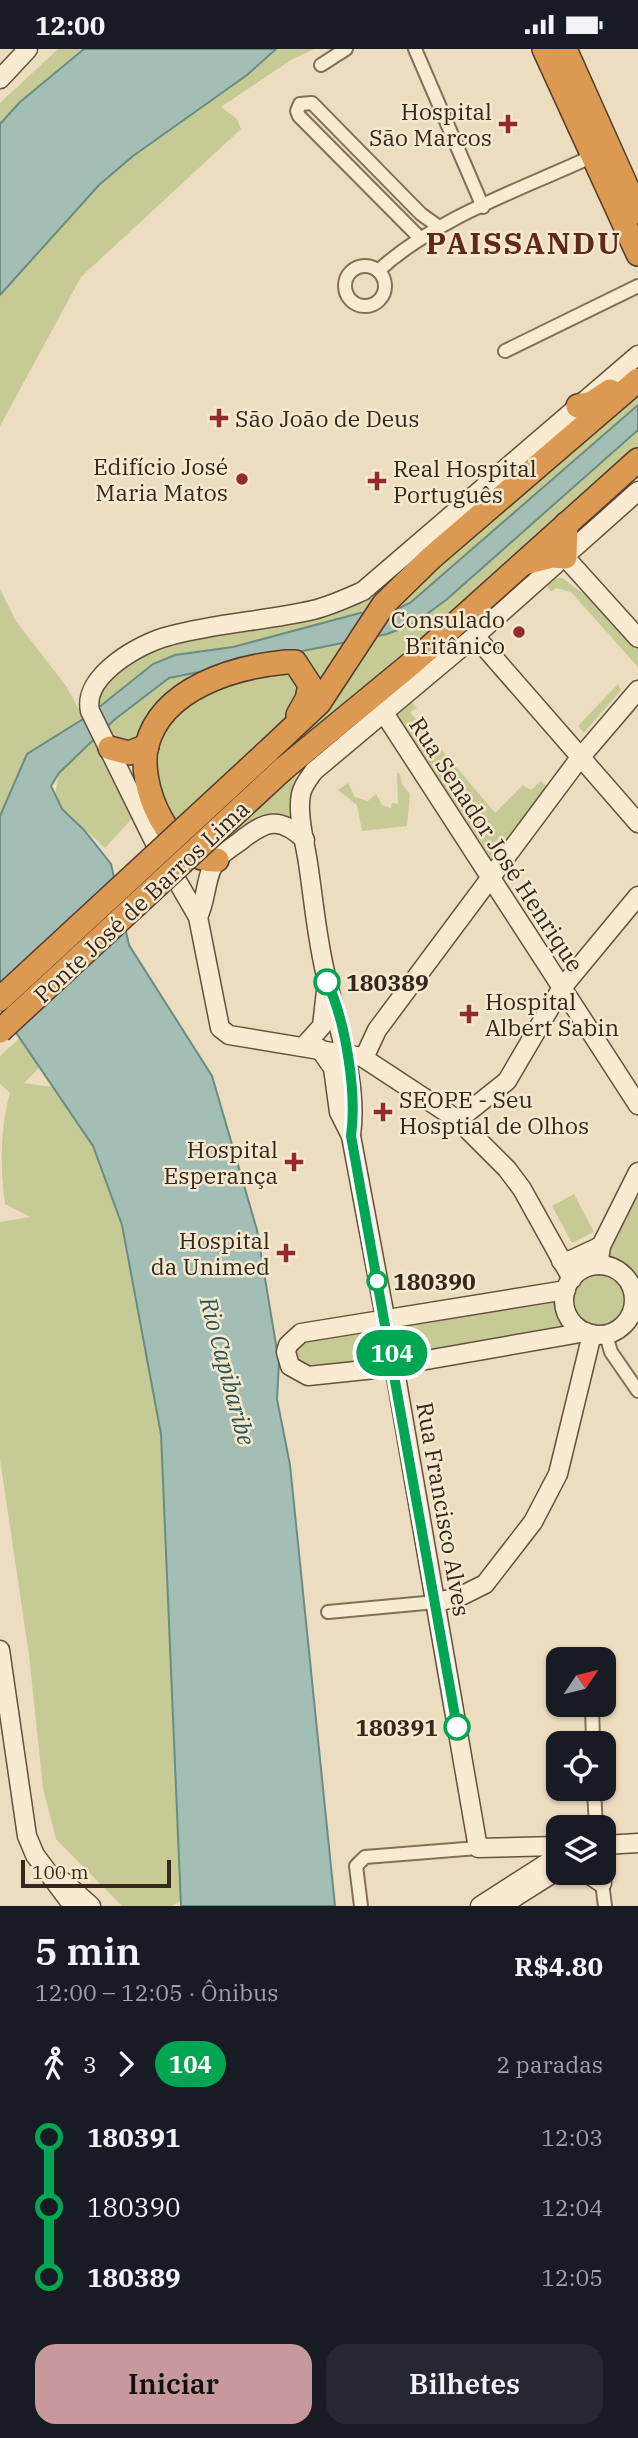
<!DOCTYPE html>
<html lang="pt">
<meta charset="utf-8">
<style>
body{margin:0;font-family:"IBM Plex Serif",serif;background:#242831;color:#f1f3f6;height:100vh;display:flex;flex-direction:column;font-size:26px;white-space:nowrap}
*{box-sizing:border-box;margin:0}
p{font-size:23px;color:#9ea1a6}
.icon{flex:none;width:38px;height:38px;fill:none;stroke:currentColor;stroke-width:2;stroke-linecap:round;stroke-linejoin:round}
.map{position:relative;height:1857px;overflow:hidden}
.side{display:flex;flex-direction:column;background:#171b24;flex:1}
.side>*{flex:none}
.badge{padding:0 14px;border-radius:23px;font-size:24px;line-height:46px}
.needle{width:46px;rotate:55deg}
.buttons{position:absolute;left:546px;top:1598px;display:grid;gap:14px}
.buttons a{display:grid;place-items:center;width:70px;height:70px;border-radius:14px;background:#171b24;box-shadow:0 2px 5px #0004;font-size:35px}
.scale{position:absolute;left:21px;bottom:18px;width:150px;box-sizing:border-box;padding-left:7px;border:4px solid #35271c;border-top:0;font-size:19px;line-height:24px;white-space:nowrap;color:#35271c;-webkit-text-stroke:5px #f4e8cf;paint-order:stroke}
.map>.badge{position:absolute;translate:-50% -50%;box-shadow:0 0 0 4px #fff}
.legs{display:flex;align-items:center;gap:10px;height:77px;padding:0 35px;font-size:23px}
.legs p{margin-inline-start:auto}
.overview{display:flex;align-items:center;justify-content:space-between;height:119px;padding:0 35px}
h1{font-size:38px;font-weight:600;line-height:52px}
.button{display:flex;gap:14px;margin-top:auto;padding:14px 35px}
.button a{flex:1;height:80px;border-radius:21px;background:#c7999c;color:#111;font-size:28px;font-weight:600;line-height:80px;text-align:center}
.button a+a{background:#242831;color:#f1f3f6}
ul{padding:0 35px;list-style:none}
li{display:flex;align-items:center;gap:24px;height:70px;font-size:26px}
li i{display:grid;place-items:center;width:10px;height:100%;margin:0 9px;background:currentColor}
li i::after{content:'';width:18px;height:18px;margin:-9px;border:5px solid;border-radius:50%;background:#171b24}
li p{margin-inline-start:auto}
li:first-child i{background:linear-gradient(#0000 50%,currentColor 0)}
li:last-child i{background:linear-gradient(currentColor 50%,#0000 0)}
.status{display:flex;justify-content:space-between;align-items:center;height:49px;padding:0 35px;background:#171b24;direction:ltr}
.status svg{height:19px;fill:currentColor}
.map>svg:first-child{display:block}
.green{fill:#c6ca94}
.water{fill:#a3bfb5;stroke:#6a8c82;stroke-width:2}
.lines{fill:none;stroke-linecap:round;stroke-linejoin:round}
.street-casing{stroke:#856e58;stroke-width:16}
.secondary-casing{stroke:#67503c;stroke-width:21}
.highway-casing{stroke:#533d2d;stroke-width:26}
.street{stroke:#f8ebd2;stroke-width:12}
.secondary{stroke:#f8ebd2;stroke-width:18}
.highway{stroke:#db9951;stroke-width:23}
.highway-bridge-casing{stroke:#533d2d;stroke-width:26;stroke-linecap:butt}
.highway-bridge{stroke:#db9951;stroke-width:23}
.line-1-casing{stroke:#fff;stroke-width:16}
.line-1{stroke:#00a651;stroke-width:10}
.poi-dot{fill:#932a2e;stroke:#f4e8cf;stroke-width:2.5}
.stop-1-dot{fill:#fff;stroke:#00a651;stroke-width:3.5}
.labels{text-anchor:middle;dominant-baseline:central;stroke-width:5;stroke-linejoin:round;paint-order:stroke}
.poi-label{font-size:23px;fill:#35271c;stroke:#f4e8cf;text-anchor:end}
.street-label{font-size:23px;fill:#35271c;stroke:#f4e8cf}
.stop-label{font-size:23px;font-weight:bold;fill:#35271c;stroke:#f4e8cf;text-anchor:start}
.water-label{font-size:24px;font-style:italic;fill:#2c5450;stroke:#f4e8cf}
.district-label{font-size:30px;font-weight:bold;letter-spacing:2px;fill:#60281d;stroke:#f4e8cf}
</style>
<div class="status"><b>12:00</b><svg viewBox="0 0 49 12"><path d="M0 12V9h3v3zM5 12V6h3v6zM10 12V3h3v9zM15 12V0h3v12zM26 1h20v11H26zM47 4h2v5h-2z"/></svg></div>
<div class="map">
<svg width="638" height="1857" viewBox="0 0 638 1857">
<rect width="100%" height="100%" fill="#edddc0"/>
<g class="green">
<polygon points="58,0 84,0 20,53 0,75 0,54"/>
<polygon points="276,0 314,0 291,11 221,58 237,70 241,80 81,228 0,377 0,246 99,136 133,107 247,26"/>
<polygon points="638,331 638,410 282,721 267,703 234,731 258,758 292,728 305,728 300,769 280,773 215,810 184,800 143,719 121,704 86,643 135,603 364,545 384,555"/>
<polygon points="549,529 562,529 587,547 591,546 638,597 638,618 571,543 556,539 551,543 544,533"/>
<polygon points="0,540 16,572 66,637 137,764 105,799 63,760 55,745 59,724 90,696 27,705 0,767"/>
<polygon points="618,635 621,641 584,684 578,677"/>
<polygon points="408,649 417,659 410,663 495,764 523,736 531,741 541,732 549,740 495,809 491,809 396,664"/>
<polygon points="397,724 400,725 402,735 410,745 407,777 362,782 357,756 338,741 348,734 355,748 368,752 376,745 382,756 391,759 392,754 398,755"/>
<path d="M24 985 46 1012 24 1034 59 1039 108 1110 159 1325 186 1848 172 1857H122L56 1790 43 1739 29 1606 0 1410V1173L30 1168 5 1155C0 1119 0 1079 10 1044L0 1035V1007Z"/>
<path d="M638 1128V1263L634 1262C638 1237 626 1218 600 1215Z"/>
<polygon points="574,1145 594,1183 572,1194 552,1157"/>
<circle cx="600" cy="1251" r="33"/>
<polygon points="563,1243 566,1267 579,1282 396,1314 387,1272"/>
<polygon points="382,1273 390,1314 302,1324 292,1296 295,1291"/>
</g>
<g class="water">
<polygon points="84,0 276,0 247,26 133,107 99,136 0,246 0,75 20,53"/>
<polygon points="638,356 638,381 446,551 413,575 387,585 169,629 114,671 59,724 51,737 62,760 84,781 111,815 129,896 212,1027 257,1181 279,1314 277,1350 290,1416 335,1857 181,1857 161,1385 122,1176 93,1097 0,960 0,767 27,705 88,667 153,615 175,606 233,598 360,564 395,561 410,554"/>
</g>
<g class="lines">
<defs>
<g id="street">
<polyline points="415,0 483,158"/>
<polyline points="321,16 346,0"/>
<polyline points="419,188 299,67 297,62 300,55 312,54 421,165 439,178"/>
<circle cx="365" cy="237" r="20"/>
<path d="M378 222C437 168 520 141 593 107"/>
<polyline points="505,302 638,237"/>
<polyline points="606,1286 611,1303 638,1342"/>
<polyline points="328,1563 436,1553"/>
<polyline points="592,1656 593,1694"/>
<polyline points="594,1740 596,1778"/>
<polyline points="601,1826 605,1857"/>
<polyline points="361,1857 356,1817 365,1808 478,1799"/>
</g>
<g id="secondary">
<polyline points="0,30 28,0"/>
<polyline points="565,508 638,589"/>
<polyline points="475,587 638,774"/>
<polyline points="384,664 638,1056"/>
<path d="M198 868C207 850 205 826 217 810 223 804 232 798 239 793 265 772 279 766 305 791"/>
<polyline points="304,997 322,977 326,942"/>
<polyline points="319,999 333,1019 339,1063 351,1087 394,1316 478,1799 558,1797"/>
<polyline points="364,1009 377,981 579,710 638,641"/>
<polyline points="458,1071 507,1032 561,940 638,847"/>
<path d="M351 1087C358 1034 339 982 327 931 317 893 314 853 308 814 305 794 297 765 301 745 303 736 309 729 314 722L475 587 638 442"/>
<polyline points="561,1212 571,1211 601,1197"/>
<polyline points="598,1216 601,1197 638,1123"/>
<circle cx="599" cy="1251" r="35"/>
<path d="M572 1230 522 1140 507 1120 458 1071 362 1008 229 986 220 979 198 868 154 792 90 662C82 627 140 594 169 587 216 574 265 572 313 561 330 557 347 549 363 542L638 306"/>
<polyline points="566,1241 301,1284 288,1296 286,1303 290,1317 308,1327 375,1320 586,1283"/>
<polyline points="436,1553 459,1548 485,1535 533,1473 558,1425 592,1285"/>
<polyline points="0,1601 27,1787 35,1806 73,1857"/>
<polyline points="604,1796 638,1794"/>
<polyline points="587,1824 602,1834"/>
<polyline points="64,1833 91,1857"/>
<polyline points="480,1857 558,1807"/>
<polyline points="501,1857 558,1821"/>
</g>
<g id="highway">
<polyline points="544,0 638,205"/>
<polyline points="565,0 638,163"/>
<polyline points="578,357 592,354 610,342"/>
<polyline points="524,514 552,507 565,508 566,475"/>
<polyline points="110,699 129,704 147,697"/>
<polyline points="267,703 319,654 384,555 431,509 638,331"/>
<polyline points="282,721 412,614 638,411"/>
<path d="M217 811C171 814 136 735 147 696 162 639 234 618 286 613H295L310 636 307 650 298 666"/>
</g>
</defs>
<use href="#street" class="street-casing"/>
<use href="#secondary" class="secondary-casing"/>
<use href="#highway" class="highway-casing"/>
<use href="#street" class="street"/>
<use href="#secondary" class="secondary"/>
<use href="#highway" class="highway"/>
<defs>
<g id="highway-bridge">
<polyline points="0,950 267,703"/>
<polyline points="0,982 282,721"/>
</g>
</defs>
<use href="#highway-bridge" class="highway-bridge-casing"/>
<use href="#highway-bridge" class="highway-bridge"/>
</g>
<g class="lines">
<defs>
<path id="line-1" d="M327 933C346 973 357 1044 351 1087L457 1678"/>
</defs>
<use href="#line-1" class="line-1-casing"/>
<use href="#line-1" class="line-1"/>
</g>
<g class="poi-dot">
<path d="M504.5 64.5h7v7h7v7h-7v7h-7v-7h-7v-7h7z"/>
<path d="M215.5 358.5h7v7h7v7h-7v7h-7v-7h-7v-7h7z"/>
<circle cx="242" cy="430" r="7"/>
<path d="M373.5 421.5h7v7h7v7h-7v7h-7v-7h-7v-7h7z"/>
<circle cx="519" cy="583" r="7"/>
<path d="M465.5 954.5h7v7h7v7h-7v7h-7v-7h-7v-7h7z"/>
<path d="M379.5 1052.5h7v7h7v7h-7v7h-7v-7h-7v-7h7z"/>
<path d="M290.5 1102.5h7v7h7v7h-7v7h-7v-7h-7v-7h7z"/>
<path d="M282.5 1193.5h7v7h7v7h-7v7h-7v-7h-7v-7h7z"/>
</g>
<g class="stop-1-dot">
<circle cx="327" cy="933" r="12"/>
<circle cx="377" cy="1232" r="9"/>
<circle cx="457" cy="1678" r="12"/>
</g>
<g class="labels">
<g class="poi-label">
<text x="492" y="62">Hospital<tspan x="492" dy="26">São Marcos</tspan></text>
<text x="235" y="369" text-anchor="start">São João de Deus</text>
<text x="228" y="417">Edifício José<tspan x="228" dy="26">Maria Matos</tspan></text>
<text x="393" y="419" text-anchor="start">Real Hospital<tspan x="393" dy="26">Português</tspan></text>
<text x="505" y="570">Consulado<tspan x="505" dy="26">Britânico</tspan></text>
<text x="485" y="952" text-anchor="start">Hospital<tspan x="485" dy="26">Albert Sabin</tspan></text>
<text x="399" y="1050" text-anchor="start">SEOPE - Seu<tspan x="399" dy="26">Hosptial de Olhos</tspan></text>
<text x="278" y="1100">Hospital<tspan x="278" dy="26">Esperança</tspan></text>
<text x="270" y="1191">Hospital<tspan x="270" dy="26">da Unimed</tspan></text>
</g>
<g class="street-label">
<text transform="translate(497 795) rotate(57)">Rua Senador José Henrique</text>
<text transform="translate(141 852) rotate(-43)">Ponte José de Barros Lima</text>
<text transform="translate(444 1460) rotate(80)">Rua Francisco Alves</text>
</g>
<g class="stop-label">
<text x="346" y="933">180389</text>
<text x="393" y="1232">180390</text>
<text x="438" y="1678" text-anchor="end">180391</text>
</g>
<g class="water-label">
<text transform="translate(228 1322) rotate(75)">Rio Capibaribe</text>
</g>
<g class="district-label">
<text x="524" y="193">PAISSANDU</text>
</g>
</g>
</svg>
<div class="buttons">
<a><svg class="needle" viewBox="-14 -14 28 28"><path d="M0-13l5 13h-10z" fill="#e53935"/><path d="M0 13l5-13h-10z" fill="#9ea1a6"/></svg></a>
<a><svg class="icon" aria-label="locate" viewBox="0 0 24 24"><circle cx="12" cy="12" r="6"/><path d="M12 2v4M12 18v4M2 12h4M18 12h4"/></svg></a>
<a><svg class="icon" aria-label="layers" viewBox="0 0 24 24"><path d="M12 4l9 5-9 5-9-5zM3 14l9 5 9-5"/></svg></a>
</div>
<div class="scale">100 m</div>
<b class="badge" style="left:392px;top:1304px;background:#00a651;color:#fff">104</b>
</div>
<section class="side">
<div class="overview"><div><h1>5 min</h1><p>12:00 – 12:05 · Ônibus</p></div><b>R$4.80</b></div>
<div class="legs"><svg class="icon" aria-label="walk" viewBox="0 0 24 24"><circle cx="13" cy="4" r="2"/><path d="M13 8l-2 6 4 7M11 14l-3 7M7 12l3-4h3l4 4"/></svg>3<svg class="icon" aria-label="forward" viewBox="0 0 24 24"><path d="M9 5l7 7-7 7"/></svg><b class="badge" style="background:#00a651;color:#fff">104</b><p>2 paradas</p></div>
<ul>
<li><i style="color:#00a651"></i><b>180391</b><p>12:03</p></li>
<li><i style="color:#00a651"></i><span>180390</span><p>12:04</p></li>
<li><i style="color:#00a651"></i><b>180389</b><p>12:05</p></li>
</ul>
<div class="button"><a>Iniciar</a><a>Bilhetes</a></div>
</section>
